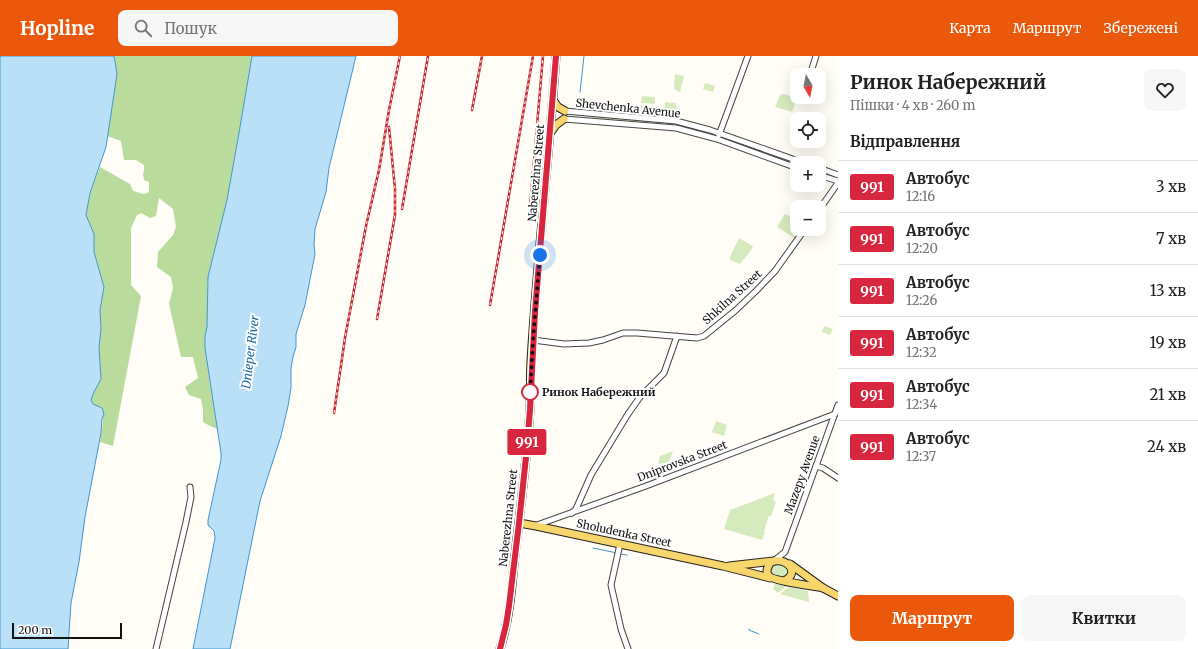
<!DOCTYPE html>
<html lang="uk">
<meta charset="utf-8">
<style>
body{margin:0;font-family:Merriweather,serif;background:#f6f6f6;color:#202124;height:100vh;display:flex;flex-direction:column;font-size:15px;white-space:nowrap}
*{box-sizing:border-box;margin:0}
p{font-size:13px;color:#757577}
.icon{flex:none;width:22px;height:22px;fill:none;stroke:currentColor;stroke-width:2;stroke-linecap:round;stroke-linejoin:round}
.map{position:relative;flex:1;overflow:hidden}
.panel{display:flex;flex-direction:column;background:#fff;width:360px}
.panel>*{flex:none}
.badge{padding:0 8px;border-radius:3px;font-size:14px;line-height:26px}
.needle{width:26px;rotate:170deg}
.tools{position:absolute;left:790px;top:12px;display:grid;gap:8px}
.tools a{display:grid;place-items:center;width:36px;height:36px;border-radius:8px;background:#fff;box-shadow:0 4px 16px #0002;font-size:20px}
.scale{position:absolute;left:12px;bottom:10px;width:110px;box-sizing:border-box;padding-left:4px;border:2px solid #111;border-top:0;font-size:11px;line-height:14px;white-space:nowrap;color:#111;-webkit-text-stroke:3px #fff;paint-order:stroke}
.you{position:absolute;width:20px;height:20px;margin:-10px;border:3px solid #fff;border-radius:50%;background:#1a73e8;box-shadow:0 0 0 6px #1a73e833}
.map>.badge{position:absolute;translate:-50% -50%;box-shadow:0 0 0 2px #fff}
h2{padding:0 12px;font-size:15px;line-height:36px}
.round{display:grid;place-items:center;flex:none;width:42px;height:42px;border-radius:8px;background:#f6f6f6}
.summary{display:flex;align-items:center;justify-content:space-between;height:68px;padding:0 12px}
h1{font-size:19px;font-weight:700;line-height:30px}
.cta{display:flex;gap:8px;margin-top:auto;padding:8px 12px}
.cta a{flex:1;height:46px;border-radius:8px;background:#ea580c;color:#fff;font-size:16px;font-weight:700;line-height:46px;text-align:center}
.cta a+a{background:#f6f6f6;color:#202124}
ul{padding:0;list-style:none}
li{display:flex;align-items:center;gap:12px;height:52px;padding:0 12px;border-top:1px solid #e0e0e0}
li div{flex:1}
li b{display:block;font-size:15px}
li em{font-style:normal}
li .badge{min-width:44px;font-weight:700;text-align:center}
header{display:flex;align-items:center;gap:24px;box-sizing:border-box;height:56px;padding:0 20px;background:#ea580c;color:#fff}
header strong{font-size:19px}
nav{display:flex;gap:22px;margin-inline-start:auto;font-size:14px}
.search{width:280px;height:36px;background:#f6f6f6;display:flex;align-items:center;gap:10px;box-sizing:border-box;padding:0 14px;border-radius:8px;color:#757577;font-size:15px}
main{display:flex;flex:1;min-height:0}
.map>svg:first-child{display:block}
.green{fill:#d5ebbd}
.forest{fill:#b9dc9c}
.water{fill:#b9e0f7;stroke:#3f96cf}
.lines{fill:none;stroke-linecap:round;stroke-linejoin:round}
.stream{stroke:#3f96cf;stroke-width:1}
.minor-casing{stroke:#444;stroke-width:7}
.major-casing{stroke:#222;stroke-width:9}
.minor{stroke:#fff;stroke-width:5}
.major{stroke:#f9d66b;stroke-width:7}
.rail-casing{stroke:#c4262e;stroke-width:2.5}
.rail{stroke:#fff;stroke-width:1;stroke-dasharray:3;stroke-linecap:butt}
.line-casing{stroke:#fff;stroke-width:9}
.line{stroke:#d7263d;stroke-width:6}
.walk{stroke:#111;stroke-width:4;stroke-dasharray:0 7.2}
.stop-dot{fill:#fff;stroke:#d7263d;stroke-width:2}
.labels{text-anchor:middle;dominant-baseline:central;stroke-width:4;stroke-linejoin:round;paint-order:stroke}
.street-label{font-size:11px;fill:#111;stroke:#fff}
.stop-label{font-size:11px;font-weight:bold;fill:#111;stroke:#fff;text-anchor:start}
.water-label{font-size:12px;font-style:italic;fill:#1768a6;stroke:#fff}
</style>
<header>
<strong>Hopline</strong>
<div class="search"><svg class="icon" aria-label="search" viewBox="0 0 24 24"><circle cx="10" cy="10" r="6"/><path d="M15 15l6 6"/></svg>Пошук</div>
<nav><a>Карта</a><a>Маршрут</a><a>Збережені</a></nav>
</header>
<main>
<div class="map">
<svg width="838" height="593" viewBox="0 0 838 593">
<rect width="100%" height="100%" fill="#fffdf5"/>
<g class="green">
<polygon points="675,18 684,20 680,36 674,33"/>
<polygon points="705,27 715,30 713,36 703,33"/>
<polygon points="784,38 797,42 792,56 775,51 780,39"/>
<polygon points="642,40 655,41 655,48 641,47"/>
<polygon points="665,46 676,47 676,50 679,55 678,58 664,57"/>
<polygon points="641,50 654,51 653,56 640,55"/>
<polygon points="591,61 644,64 644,66 591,63 590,62"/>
<path d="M646 64C669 66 690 71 712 77L713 78H712L676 69 646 66Z"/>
<polygon points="739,86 790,105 790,106 789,107 738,88"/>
<polygon points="785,158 797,164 797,173 803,173 796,183 777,171"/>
<polygon points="739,182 753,190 750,196 740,208 730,204 730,201"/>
<polygon points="824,270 833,273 830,279 822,276"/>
<polygon points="716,365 727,369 724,380 712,376"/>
<polygon points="673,395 669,406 658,408 660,400"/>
<polygon points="775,437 773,444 776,446 771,460 769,460 764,475 765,476 762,484 724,473 730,454"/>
<polygon points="775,508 785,511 788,513 789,517 784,521 773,519 770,515 772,510"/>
<polygon points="775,528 787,530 778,537 773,533"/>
<polygon points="789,531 808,535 809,546 780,538"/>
</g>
<path class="forest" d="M114 0H252L239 77 227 144 208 221 207 271 205 280 209 321 218 373 210 370 203 366V354L201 343 189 339 185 331 198 322 193 301H181L169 248 173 232 171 221 157 211 158 196 173 179 176 171 173 153 159 142 156 160 150 162 141 157 137 159 131 172V229L141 240 113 390 100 386C101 377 105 360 102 352L93 348 91 344 94 336 101 323 99 292 101 273 100 254 104 231 94 196V178L86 159 90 137 100 111 130 128 133 135 144 138 149 136V126L144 124 143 118 144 114V109L136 104H124L121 85 107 80 117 18Z"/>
<g class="water">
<polygon points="0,0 114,0 117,18 106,91 90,137 86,159 94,178 94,196 104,231 100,254 101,273 99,292 101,323 94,336 91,344 93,348 102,352 104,358 102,363 101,377 85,461 79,506 71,547 68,593 0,593"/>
<polygon points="252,0 356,0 329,112 326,136 315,173 314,189 315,198 305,249 296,278 296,291 293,301 291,312 291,332 288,350 281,380 260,445 230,593 193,593 215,482 214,475 208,469 208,464 221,404 221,397 205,292 205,280 207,271 208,221 227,144 239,77"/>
</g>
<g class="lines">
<g class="stream">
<polyline points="580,36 584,0"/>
<polyline points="593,492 617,497"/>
<polyline points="620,498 627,499"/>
<polyline points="749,573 749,574 759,578"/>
</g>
<defs>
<g id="minor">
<polyline points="810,19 816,0"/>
<polyline points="565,55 676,65 710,74 804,107"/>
<polyline points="564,63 676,72 717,83 797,112"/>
<polyline points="719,79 748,0"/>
<polyline points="819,112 838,119"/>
<polyline points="819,119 838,125"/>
<polyline points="819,154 838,127"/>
<polyline points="533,284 564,288 589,287 603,284 623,277 637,277 697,282 704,280 736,254 757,234 775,215 805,173"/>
<polyline points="816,410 823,412 838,422"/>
<polyline points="572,457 576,453 591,419 628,358 640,341 664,317 677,280"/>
<polyline points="537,469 646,430 835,358"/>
<polyline points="620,488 611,529 621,573 628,593"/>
<polyline points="775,504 785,496 838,349"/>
<polyline points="156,593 186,466 191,441 190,431"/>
</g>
<g id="major">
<polyline points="553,44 558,51 565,55"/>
<polyline points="551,76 556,69 564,63"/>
<polyline points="519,467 536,470 723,510 770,522"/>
<polyline points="790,508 823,532 838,540"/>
<polyline points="729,510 774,505"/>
<path d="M784 525C802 516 785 500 771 506 768 510 765 516 769 520 773 525 814 530 823 532"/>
<path d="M500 593C510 562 512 529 515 498 521 450 527 401 530 353 531 337 530 321 531 305 537 203 549 102 556 0"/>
</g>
</defs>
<use href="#minor" class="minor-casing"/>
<use href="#major" class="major-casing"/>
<use href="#minor" class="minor"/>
<use href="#major" class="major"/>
<defs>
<g id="rail">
<polyline points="472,54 482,0"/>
<polyline points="530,151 543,0"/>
<polyline points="402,153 428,0"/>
<polyline points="490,249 533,0"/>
<polyline points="377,263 395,159 395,133 389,71"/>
<polyline points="334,357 345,282 366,170 379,114 389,54 400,0"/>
</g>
</defs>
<use href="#rail" class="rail-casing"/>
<use href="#rail" class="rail"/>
</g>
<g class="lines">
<defs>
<polyline id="line" points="500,593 506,569 509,550 519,467 526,401 530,354 535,256 556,0"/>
</defs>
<use href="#line" class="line-casing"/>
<use href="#line" class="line"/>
<polyline class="walk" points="530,336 530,338 533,284 540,199"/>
</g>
<circle class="stop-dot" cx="530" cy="336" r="8"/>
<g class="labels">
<g class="street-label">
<text transform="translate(628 52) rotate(6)">Shevchenka Avenue</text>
<text transform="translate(536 117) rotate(-85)">Naberezhna Street</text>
<text transform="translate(732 241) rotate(-42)">Shkilna Street</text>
<text transform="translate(682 405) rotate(-21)">Dniprovska Street</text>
<text transform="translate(802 419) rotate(-70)">Mazepy Avenue</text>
<text transform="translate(508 462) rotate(-84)">Naberezhna Street</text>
<text transform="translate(624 477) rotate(12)">Sholudenka Street</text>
</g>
<g class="stop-label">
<text x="542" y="336">Ринок Набережний</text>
</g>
<g class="water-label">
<text transform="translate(250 296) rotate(-83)">Dnieper River</text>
</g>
</g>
</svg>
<div class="tools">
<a><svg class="needle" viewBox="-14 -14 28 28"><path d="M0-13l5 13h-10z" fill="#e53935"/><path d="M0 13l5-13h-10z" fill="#757577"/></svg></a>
<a><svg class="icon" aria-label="locate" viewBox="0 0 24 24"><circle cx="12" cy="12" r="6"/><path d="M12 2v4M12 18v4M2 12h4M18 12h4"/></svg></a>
<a>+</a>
<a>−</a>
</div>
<div class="scale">200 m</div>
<div class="you" style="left:540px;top:199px"></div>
<b class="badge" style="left:527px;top:386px;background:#d7263d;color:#fff">991</b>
</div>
<section class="panel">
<div class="summary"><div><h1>Ринок Набережний</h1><p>Пішки · 4 хв · 260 m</p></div><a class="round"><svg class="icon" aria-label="heart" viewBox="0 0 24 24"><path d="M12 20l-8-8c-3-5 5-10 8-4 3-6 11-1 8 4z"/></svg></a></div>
<h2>Відправлення</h2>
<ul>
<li><span class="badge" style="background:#d7263d;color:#fff">991</span><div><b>Автобус</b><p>12:16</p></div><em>3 хв</em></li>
<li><span class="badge" style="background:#d7263d;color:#fff">991</span><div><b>Автобус</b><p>12:20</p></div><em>7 хв</em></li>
<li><span class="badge" style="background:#d7263d;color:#fff">991</span><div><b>Автобус</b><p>12:26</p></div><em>13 хв</em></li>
<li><span class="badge" style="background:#d7263d;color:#fff">991</span><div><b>Автобус</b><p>12:32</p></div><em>19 хв</em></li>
<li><span class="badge" style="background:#d7263d;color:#fff">991</span><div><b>Автобус</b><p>12:34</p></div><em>21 хв</em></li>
<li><span class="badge" style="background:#d7263d;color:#fff">991</span><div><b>Автобус</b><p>12:37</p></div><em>24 хв</em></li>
</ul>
<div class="cta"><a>Маршрут</a><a>Квитки</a></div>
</section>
</main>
